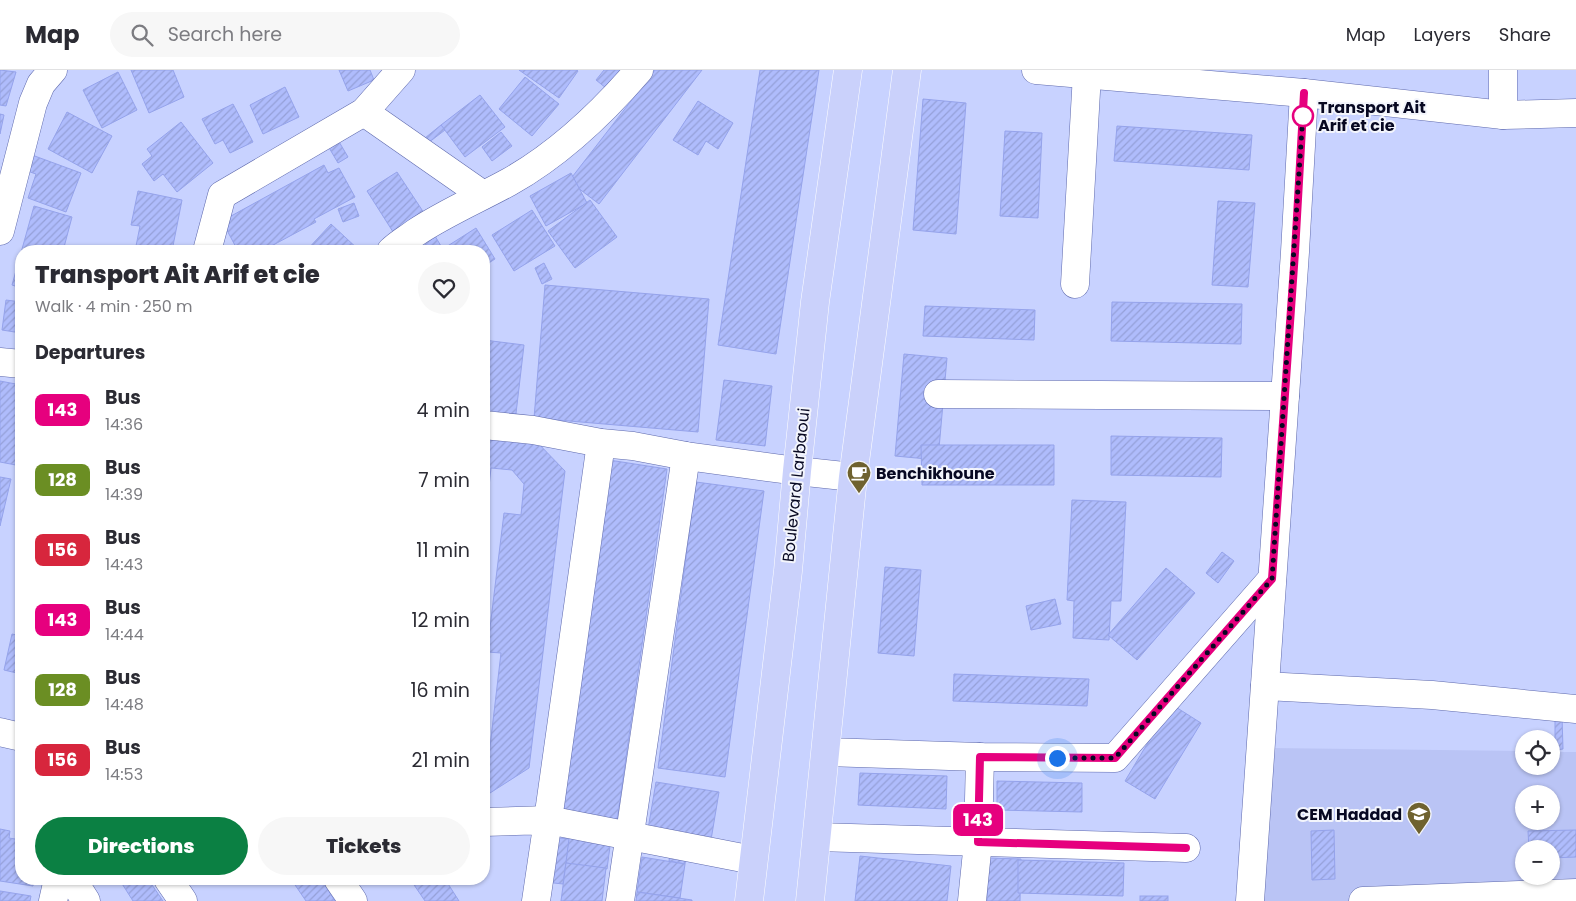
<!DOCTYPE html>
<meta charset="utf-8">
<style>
body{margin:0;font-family:Poppins,sans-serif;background:#f7f7f7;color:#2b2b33;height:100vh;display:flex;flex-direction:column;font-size:19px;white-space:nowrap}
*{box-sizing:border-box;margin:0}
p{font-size:16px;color:#7c7c81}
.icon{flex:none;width:28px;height:28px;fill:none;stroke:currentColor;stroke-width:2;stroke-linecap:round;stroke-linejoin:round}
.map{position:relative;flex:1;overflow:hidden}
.side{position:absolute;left:15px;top:175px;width:475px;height:640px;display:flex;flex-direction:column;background:#fff;border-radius:20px;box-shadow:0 1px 4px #0004}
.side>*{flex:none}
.badge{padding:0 10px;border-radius:8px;font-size:18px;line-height:32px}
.controls{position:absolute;left:1515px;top:660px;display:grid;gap:10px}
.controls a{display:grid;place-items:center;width:45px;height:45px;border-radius:50%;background:#fff;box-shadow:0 1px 4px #0004;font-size:25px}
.you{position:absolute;width:25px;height:25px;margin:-12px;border:4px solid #fff;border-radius:50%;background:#1a73e8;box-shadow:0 0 0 8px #1a73e833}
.map>.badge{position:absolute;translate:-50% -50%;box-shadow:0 0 0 2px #fff}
h2{padding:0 20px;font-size:19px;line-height:45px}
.round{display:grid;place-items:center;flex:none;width:52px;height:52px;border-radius:26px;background:#f7f7f7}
.headline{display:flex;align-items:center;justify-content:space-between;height:85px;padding:0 20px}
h1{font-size:24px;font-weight:800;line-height:38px}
.button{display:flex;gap:10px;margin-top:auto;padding:10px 20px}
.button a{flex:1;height:58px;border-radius:30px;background:#0b8043;color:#fff;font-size:20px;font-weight:800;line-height:58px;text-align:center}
.button a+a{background:#f7f7f7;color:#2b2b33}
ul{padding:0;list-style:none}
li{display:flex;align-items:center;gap:15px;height:70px;padding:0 20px}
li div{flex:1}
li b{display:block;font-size:19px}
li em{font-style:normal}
li .badge{min-width:55px;font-weight:700;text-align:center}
header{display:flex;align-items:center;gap:30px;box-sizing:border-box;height:70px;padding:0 25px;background:#fff;border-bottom:1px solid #e1e1e2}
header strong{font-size:24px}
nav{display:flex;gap:28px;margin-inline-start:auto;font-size:18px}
.search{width:350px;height:45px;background:#f7f7f7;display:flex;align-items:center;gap:12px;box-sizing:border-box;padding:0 18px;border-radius:28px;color:#7c7c81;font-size:19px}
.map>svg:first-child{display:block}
.built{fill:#bac4f5;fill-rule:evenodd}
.building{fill:url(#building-hatch);stroke:#95a3eb}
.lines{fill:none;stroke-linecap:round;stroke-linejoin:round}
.minor-casing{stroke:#5e69ad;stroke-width:29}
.major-casing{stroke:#fff;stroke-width:29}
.minor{stroke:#fff;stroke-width:28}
.major{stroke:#cad1fb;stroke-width:28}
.line-casing{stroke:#fff;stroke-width:11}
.line{stroke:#e6007e;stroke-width:8}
.walk{stroke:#070822;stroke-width:5;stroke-dasharray:0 9}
.stop-dot{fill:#fff;stroke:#e6007e;stroke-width:2.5}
.labels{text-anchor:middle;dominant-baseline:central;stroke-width:4;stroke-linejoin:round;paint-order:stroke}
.stop-label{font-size:16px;font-weight:bold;fill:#070822;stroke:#f3f5fc;text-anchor:start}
.poi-label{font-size:16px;font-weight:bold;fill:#070822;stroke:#f3f5fc;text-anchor:start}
.street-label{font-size:16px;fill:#070822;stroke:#f3f5fc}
</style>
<header>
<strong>Map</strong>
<div class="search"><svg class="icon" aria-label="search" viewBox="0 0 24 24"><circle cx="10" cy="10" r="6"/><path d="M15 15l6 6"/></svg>Search here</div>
<nav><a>Map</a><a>Layers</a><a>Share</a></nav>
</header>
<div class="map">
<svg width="1576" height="831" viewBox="0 0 1576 831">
<defs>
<pattern id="building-hatch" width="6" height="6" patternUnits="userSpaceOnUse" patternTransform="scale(1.25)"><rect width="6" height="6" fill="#afbcfc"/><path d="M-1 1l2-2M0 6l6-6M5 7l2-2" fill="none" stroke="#95a0d8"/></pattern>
</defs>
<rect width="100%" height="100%" fill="#c8d2ff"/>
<path class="built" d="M1267 678 1524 681V696H1551V682H1576V831H1258ZM1524 724H1551V751H1524ZM1524 779H1551V806H1524Z"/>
<g class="building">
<polygon points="0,0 16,2 6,36 0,35"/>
<polygon points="131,0 173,0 184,27 149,43"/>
<polygon points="339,0 370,0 374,10 348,21"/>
<polygon points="519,0 577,0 578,1 559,28"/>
<polygon points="604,0 628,0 611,22 596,10"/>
<polygon points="655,0 702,0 599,134 569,111"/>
<polygon points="760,0 819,0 776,284 718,275"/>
<polygon points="118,2 137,40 102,58 83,20"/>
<polygon points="525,7 559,34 532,66 499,39"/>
<polygon points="285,17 299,47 263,64 250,35"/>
<polygon points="480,25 505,57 465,87 441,55"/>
<polygon points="923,29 966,33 956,164 913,160"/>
<polygon points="698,31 733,53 718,79 706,71 698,85 673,70"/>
<polygon points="233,34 253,72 230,83 223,70 215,74 202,49"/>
<polygon points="67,42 112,66 92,103 48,79"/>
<polygon points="0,44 4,45 0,64"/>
<polygon points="181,52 213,93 177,122 163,104 154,111 142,94 152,86 147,79"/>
<polygon points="441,55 445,60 428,73 425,68"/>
<polygon points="1117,56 1252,65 1249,100 1114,91"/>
<polygon points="1005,61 1042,63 1038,148 1000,146"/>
<polygon points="501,62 512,76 492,91 482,77"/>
<polygon points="338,70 348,87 338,93 328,76"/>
<polygon points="32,85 81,103 66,142 28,128 36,104 27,101"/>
<polygon points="324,95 328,103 339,98 355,127 314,149 316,152 262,181 238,181 222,151"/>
<polygon points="397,102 426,146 395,165 367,121"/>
<polygon points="571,103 587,133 546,156 530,126"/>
<polygon points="138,121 182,130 172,181 135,181 140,156 131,155"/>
<polygon points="590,130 617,167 575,198 548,161"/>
<polygon points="1218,131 1255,133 1248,217 1212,215"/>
<polygon points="354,133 359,146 343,152 338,139"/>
<polygon points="34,136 72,147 63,181 21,181 21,218 12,215"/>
<polygon points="532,140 555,176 514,201 492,165"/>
<polygon points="331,154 360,181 306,181"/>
<polygon points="476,158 495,189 484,196 484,181 449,181 446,177"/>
<polygon points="435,166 444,181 411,181"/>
<polygon points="544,193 552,209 542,214 535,198"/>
<polygon points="545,215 709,229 698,362 534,348"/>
<polygon points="6,230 21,232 21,263 2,260"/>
<polygon points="1112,232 1242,234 1241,274 1111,271"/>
<polygon points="925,236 1035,240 1034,270 923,266"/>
<polygon points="484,270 524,275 515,352 484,348"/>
<polygon points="904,284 947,288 938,390 895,386"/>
<polygon points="724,310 772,316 765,376 716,370"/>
<polygon points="0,311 21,315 21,396 0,392"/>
<polygon points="484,363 533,368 565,401 529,698 490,723 484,721 484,676 489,685 501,583 487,582 504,443 521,445 524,414 512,400 491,398 489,417 484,416"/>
<polygon points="1111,366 1222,368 1221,407 1111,405"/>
<polygon points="921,375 1054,375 1054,415 922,415"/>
<polygon points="609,390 667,399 617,751 558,742"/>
<polygon points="0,407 11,409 0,456"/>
<polygon points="696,412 764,421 725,707 658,698"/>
<polygon points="1072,430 1126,432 1121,531 1111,531 1109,570 1073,568 1074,531 1067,530"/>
<polygon points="1222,482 1234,491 1218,513 1206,503"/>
<polygon points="885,497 921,500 914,586 878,583"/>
<polygon points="1166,498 1195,523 1137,590 1108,565"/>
<polygon points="1055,529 1061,554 1031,560 1026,536"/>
<polygon points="12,564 21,566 21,604 4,600"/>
<polygon points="954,604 1089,609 1087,636 953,631"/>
<polygon points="1171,634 1201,653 1155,729 1125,711"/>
<polygon points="1555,646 1562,646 1563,679 1555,680"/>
<polygon points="860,703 947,706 946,739 858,735"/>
<polygon points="997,711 1082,713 1082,742 997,740"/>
<polygon points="656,712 719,722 710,776 647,765"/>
<polygon points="21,743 21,762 18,762"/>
<polygon points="0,759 10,761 9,768 21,770 21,809 34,809 33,816 0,811"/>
<polygon points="1334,760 1335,809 1312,810 1311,761"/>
<polygon points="1576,760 1576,787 1551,788 1551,779 1529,779 1528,761"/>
<polygon points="569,764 611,769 607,799 566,793"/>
<polygon points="550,767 569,769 563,814 545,812"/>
<polygon points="670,783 686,786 685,794 669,791"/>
<polygon points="860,786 951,796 947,831 855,831"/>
<polygon points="642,787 685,794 680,828 637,822"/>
<polygon points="988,788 1021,789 1020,831 987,831"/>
<polygon points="1018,790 1124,793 1123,826 1018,823"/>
<polygon points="566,793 606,798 602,831 561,831"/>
<polygon points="119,809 148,809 163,831 133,831"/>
<polygon points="291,809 321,809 335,831 306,831"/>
<polygon points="410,809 445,809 459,831 425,831"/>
<polygon points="0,821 31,826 30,831 0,831"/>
<polygon points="637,822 692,830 692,831 636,831"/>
<rect x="1140" y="826" width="28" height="5"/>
</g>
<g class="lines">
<defs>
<g id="minor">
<polyline points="1036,0 1304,23 1503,45 1576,43"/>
<polyline points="1503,0 1503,45"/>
<polyline points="364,42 483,125"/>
<polyline points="0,161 33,33 41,14 53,0"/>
<polyline points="207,181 222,125 364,42 401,0"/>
<path d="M391 181C398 174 407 169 415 163 445 143 478 129 509 112 559 84 602 43 639 0"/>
<polyline points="1075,214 1087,4"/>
<polyline points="0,292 21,294"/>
<polyline points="938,324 1285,326"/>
<polyline points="484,355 533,360 601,373 633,376 686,386 797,401 853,407"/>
<polyline points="601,373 548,750 753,790"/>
<polyline points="1265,616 1432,625 1576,639"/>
<polyline points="0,662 21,667"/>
<polyline points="826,682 980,687 1115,688 1272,509"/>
<polyline points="484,752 548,750 536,831"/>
<polyline points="817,767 1186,778"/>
<polyline points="72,809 86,831"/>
<polyline points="168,809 183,831"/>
<polyline points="338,809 353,831"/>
<polyline points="53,831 58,809"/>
<polyline points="620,831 686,386"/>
<polyline points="972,831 978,772 980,687"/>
<polyline points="1250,831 1295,182 1304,23"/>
<polyline points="1363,831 1576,823"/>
</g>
<g id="major">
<polyline points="749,831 788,501 797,401 815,232 848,0"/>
<polyline points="810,831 853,407 907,0"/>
</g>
</defs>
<use href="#minor" class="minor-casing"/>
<use href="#major" class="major-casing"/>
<use href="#minor" class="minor"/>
<use href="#major" class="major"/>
</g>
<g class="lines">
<defs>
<polyline id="line" points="1186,778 978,772 980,687 1115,688 1272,509 1295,182 1304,23"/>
</defs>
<use href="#line" class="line-casing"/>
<use href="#line" class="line"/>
<polyline class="walk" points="1057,688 1115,688 1272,509 1303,43 1303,46"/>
</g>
<defs>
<symbol id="cafe-pin" viewBox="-11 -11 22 30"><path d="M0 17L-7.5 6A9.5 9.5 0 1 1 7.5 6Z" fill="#6f622f" stroke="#f3f5fc"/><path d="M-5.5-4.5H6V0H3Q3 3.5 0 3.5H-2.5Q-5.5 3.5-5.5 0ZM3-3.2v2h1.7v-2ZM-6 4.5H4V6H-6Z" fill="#fff"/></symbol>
<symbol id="school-pin" viewBox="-11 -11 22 30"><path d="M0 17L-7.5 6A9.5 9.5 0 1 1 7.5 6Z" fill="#6f622f" stroke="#f3f5fc"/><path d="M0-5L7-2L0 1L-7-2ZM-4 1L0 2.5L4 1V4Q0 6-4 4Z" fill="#fff"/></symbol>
</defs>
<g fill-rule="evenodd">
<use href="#cafe-pin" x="845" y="389" width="28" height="38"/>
<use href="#school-pin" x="1405" y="730" width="28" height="38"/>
</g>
<circle class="stop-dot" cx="1303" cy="46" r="10"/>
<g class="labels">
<g class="stop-label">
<text x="1318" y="37">Transport Ait<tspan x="1318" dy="18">Arif et cie</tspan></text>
</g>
<g class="poi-label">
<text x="876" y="403">Benchikhoune</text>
<text x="1402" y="744" text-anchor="end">CEM Haddad</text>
</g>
<g class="street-label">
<text transform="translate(796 415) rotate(-84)">Boulevard Larbaoui</text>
</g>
</g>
</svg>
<div class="controls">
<a><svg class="icon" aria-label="locate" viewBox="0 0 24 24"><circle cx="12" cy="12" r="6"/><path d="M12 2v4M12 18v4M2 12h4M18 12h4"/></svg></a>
<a>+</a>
<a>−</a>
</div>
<div class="you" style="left:1057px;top:688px"></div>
<b class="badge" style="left:978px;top:750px;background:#e6007e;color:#fff">143</b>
<section class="side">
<div class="headline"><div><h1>Transport Ait Arif et cie</h1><p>Walk · 4 min · 250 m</p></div><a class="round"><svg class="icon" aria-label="heart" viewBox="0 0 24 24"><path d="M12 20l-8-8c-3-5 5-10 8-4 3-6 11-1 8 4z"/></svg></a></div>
<h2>Departures</h2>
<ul>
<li><span class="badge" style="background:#e6007e;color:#fff">143</span><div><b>Bus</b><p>14:36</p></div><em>4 min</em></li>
<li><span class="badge" style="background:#6b8e23;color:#fff">128</span><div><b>Bus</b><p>14:39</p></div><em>7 min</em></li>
<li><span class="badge" style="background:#d7263d;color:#fff">156</span><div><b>Bus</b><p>14:43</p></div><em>11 min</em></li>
<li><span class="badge" style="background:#e6007e;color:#fff">143</span><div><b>Bus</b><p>14:44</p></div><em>12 min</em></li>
<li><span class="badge" style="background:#6b8e23;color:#fff">128</span><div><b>Bus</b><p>14:48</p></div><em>16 min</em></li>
<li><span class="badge" style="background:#d7263d;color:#fff">156</span><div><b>Bus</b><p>14:53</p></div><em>21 min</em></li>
</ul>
<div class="button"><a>Directions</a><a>Tickets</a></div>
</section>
</div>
